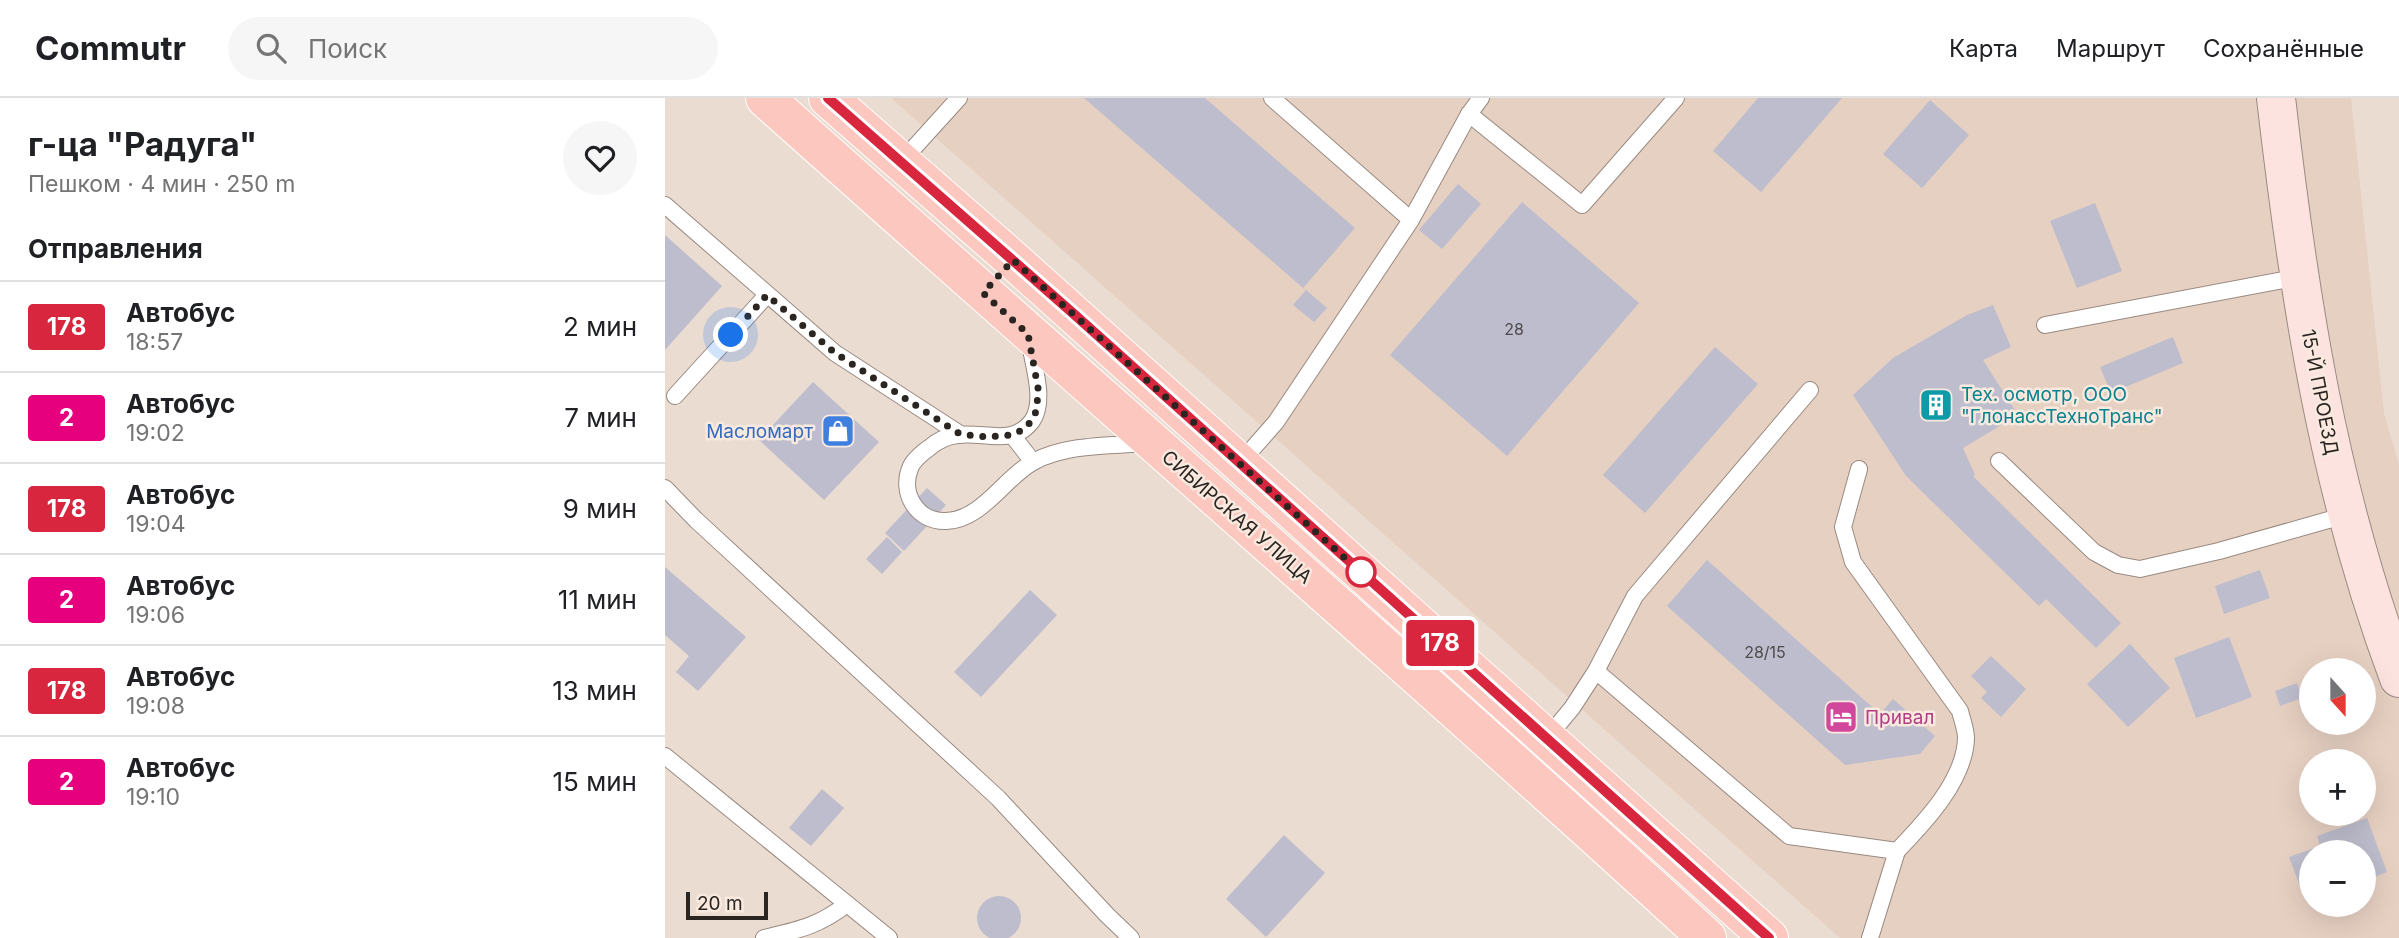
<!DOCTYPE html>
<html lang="ru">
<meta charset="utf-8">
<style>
body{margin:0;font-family:Inter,sans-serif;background:#f6f6f6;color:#202124;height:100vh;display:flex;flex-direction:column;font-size:26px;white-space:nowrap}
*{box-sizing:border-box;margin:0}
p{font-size:23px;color:#757577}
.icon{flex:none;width:38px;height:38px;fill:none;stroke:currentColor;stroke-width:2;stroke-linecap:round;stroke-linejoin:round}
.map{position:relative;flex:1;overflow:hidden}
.panel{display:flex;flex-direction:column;background:#fff;width:665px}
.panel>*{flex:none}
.badge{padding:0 14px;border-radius:5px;font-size:24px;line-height:46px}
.needle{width:46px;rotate:159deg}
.buttons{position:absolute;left:1634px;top:560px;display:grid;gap:14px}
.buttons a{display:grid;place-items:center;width:77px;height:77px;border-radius:50%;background:#fff;box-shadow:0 7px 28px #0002;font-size:35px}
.scale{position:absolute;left:21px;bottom:18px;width:82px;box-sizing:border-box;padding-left:7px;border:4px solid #2a2521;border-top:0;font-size:19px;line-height:24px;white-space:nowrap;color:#2a2521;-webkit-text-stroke:5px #f9e9df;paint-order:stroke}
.you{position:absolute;width:35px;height:35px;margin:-18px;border:5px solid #fff;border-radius:50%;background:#1a73e8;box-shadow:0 0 0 10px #1a73e833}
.map>.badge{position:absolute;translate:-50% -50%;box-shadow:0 0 0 4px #fff}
h2{padding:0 28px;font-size:26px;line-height:63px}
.round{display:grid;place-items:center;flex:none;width:74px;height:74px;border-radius:37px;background:#f6f6f6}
.overview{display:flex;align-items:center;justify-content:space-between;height:119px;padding:0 28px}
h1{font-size:33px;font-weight:700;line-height:52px}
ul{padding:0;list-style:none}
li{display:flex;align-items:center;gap:21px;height:91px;padding:0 28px;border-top:2px solid #e0e0e0}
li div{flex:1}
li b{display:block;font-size:26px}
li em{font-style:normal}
li .badge{min-width:77px;font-weight:700;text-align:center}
header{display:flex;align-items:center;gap:42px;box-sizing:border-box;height:98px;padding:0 35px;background:#fff;border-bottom:2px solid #e0e0e0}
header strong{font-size:33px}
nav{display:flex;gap:38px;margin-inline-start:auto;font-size:24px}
.search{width:490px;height:63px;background:#f6f6f6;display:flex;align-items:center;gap:18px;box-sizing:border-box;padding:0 24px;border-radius:38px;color:#757577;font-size:26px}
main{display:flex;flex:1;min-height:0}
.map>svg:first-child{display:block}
.built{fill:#e6d0c2;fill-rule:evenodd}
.building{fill:#bdbdcd}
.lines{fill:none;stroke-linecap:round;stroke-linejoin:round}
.lane-casing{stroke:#998a81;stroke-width:18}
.secondary-casing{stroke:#998a81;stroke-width:40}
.primary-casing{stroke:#fff;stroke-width:40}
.lane{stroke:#fff;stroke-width:16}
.secondary{stroke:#fde3df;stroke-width:38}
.primary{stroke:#fbc7bf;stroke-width:38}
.line-casing{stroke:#fff;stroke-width:16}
.line{stroke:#d7263d;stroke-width:10}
.walk{stroke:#2a2521;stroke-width:7;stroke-dasharray:0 12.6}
.stop-dot{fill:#fff;stroke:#d7263d;stroke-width:3.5}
.labels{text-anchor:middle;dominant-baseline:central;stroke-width:5;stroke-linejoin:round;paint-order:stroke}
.number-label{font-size:16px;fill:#4f4b4c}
.street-label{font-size:19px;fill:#2a2521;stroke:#f9e9df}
.culture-label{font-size:19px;fill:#0d838f;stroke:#f9e9df;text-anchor:start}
.shop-label{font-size:19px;fill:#366cbe;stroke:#f9e9df;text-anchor:end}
.hotel-label{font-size:19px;fill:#b23c85;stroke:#f9e9df;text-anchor:start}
</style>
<header>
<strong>Commutr</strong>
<div class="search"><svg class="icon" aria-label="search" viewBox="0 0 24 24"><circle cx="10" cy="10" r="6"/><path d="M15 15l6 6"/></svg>Поиск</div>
<nav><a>Карта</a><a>Маршрут</a><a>Сохранённые</a></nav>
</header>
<main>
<section class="panel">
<div class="overview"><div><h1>г-ца &quot;Радуга&quot;</h1><p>Пешком · 4 мин · 250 m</p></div><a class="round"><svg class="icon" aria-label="heart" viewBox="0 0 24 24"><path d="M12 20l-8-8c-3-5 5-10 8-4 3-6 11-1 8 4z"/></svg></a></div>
<h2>Отправления</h2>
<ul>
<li><span class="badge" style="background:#d7263d;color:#fff">178</span><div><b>Автобус</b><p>18:57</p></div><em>2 мин</em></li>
<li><span class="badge" style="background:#e6007e;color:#fff">2</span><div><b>Автобус</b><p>19:02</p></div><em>7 мин</em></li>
<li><span class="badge" style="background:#d7263d;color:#fff">178</span><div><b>Автобус</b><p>19:04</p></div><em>9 мин</em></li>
<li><span class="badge" style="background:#e6007e;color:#fff">2</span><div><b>Автобус</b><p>19:06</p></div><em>11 мин</em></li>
<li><span class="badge" style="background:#d7263d;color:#fff">178</span><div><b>Автобус</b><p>19:08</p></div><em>13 мин</em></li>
<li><span class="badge" style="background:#e6007e;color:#fff">2</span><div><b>Автобус</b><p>19:10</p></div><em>15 мин</em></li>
</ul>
</section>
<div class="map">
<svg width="1734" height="840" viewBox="0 0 1734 840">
<rect width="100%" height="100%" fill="#ebdcd2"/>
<path class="built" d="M226 0H1686L1719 315 1734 367V840H1175ZM1647 572H1699V625H1647ZM1647 663H1699V716H1647ZM1647 754H1699V807H1647Z"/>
<g class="building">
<polygon points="419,0 540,0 690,130 638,190"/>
<polygon points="1093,0 1177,0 1096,94 1048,53"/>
<polygon points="1265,2 1304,37 1257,90 1218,56"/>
<polygon points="793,86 816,106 777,151 754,132"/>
<polygon points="857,104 974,205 842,358 725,257"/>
<polygon points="1430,105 1457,173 1412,190 1385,123"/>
<polygon points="0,137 57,188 0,252"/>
<polygon points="641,192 662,210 649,224 628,207"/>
<polygon points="1328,207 1346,249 1318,262 1353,317 1298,350 1310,377 1308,378 1456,525 1431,550 1381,501 1374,508 1241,378 1188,297 1228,260 1302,217"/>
<polygon points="1508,239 1518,265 1446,295 1435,269"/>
<polygon points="1050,249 1093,286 980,415 938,377"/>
<polygon points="148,284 214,344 159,402 94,342"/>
<polygon points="262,390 281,407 239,453 220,435"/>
<polygon points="222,439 237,454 217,476 201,461"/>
<polygon points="1042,462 1215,616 1228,601 1270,638 1255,656 1180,667 1002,508"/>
<polygon points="0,469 81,539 33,593 11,574 24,558 0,537"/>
<polygon points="1595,472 1605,500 1559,516 1550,488"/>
<polygon points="365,492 392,517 316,599 289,574"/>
<polygon points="1564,539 1587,599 1531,620 1509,560"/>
<polygon points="1465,546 1505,590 1463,629 1422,586"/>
<polygon points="1326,558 1361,591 1336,619 1316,600 1322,594 1306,578"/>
<polygon points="1647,580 1647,612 1646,612 1637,584"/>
<polygon points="1632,585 1637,600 1615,608 1610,593"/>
<polygon points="157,691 179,710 146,748 124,730"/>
<polygon points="1702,720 1722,774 1699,783 1699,754 1647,754 1647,802 1641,804 1624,759 1655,748 1652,738"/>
<polygon points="619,737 660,775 601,839 561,801"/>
<circle cx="334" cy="820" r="22"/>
</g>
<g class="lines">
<defs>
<g id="lane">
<polyline points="804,16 917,107 1011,0"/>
<polyline points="236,64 294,0"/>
<polyline points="0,107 170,255 295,336"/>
<polyline points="746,122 804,16 816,0"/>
<polyline points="1380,227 1634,179"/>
<path d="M365 245C368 267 381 303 367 323 348 349 318 333 293 337 282 338 272 343 264 350 258 354 249 362 246 368 234 395 252 424 281 423 317 422 339 380 368 364 401 346 445 348 482 345"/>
<polyline points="10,298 102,197"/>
<polyline points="347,337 368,364"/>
<polyline points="1334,363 1429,454 1453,467 1475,471 1554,453 1681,417"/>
<polyline points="575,365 611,324 746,122 607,0"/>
<path d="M1194 371 1178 429 1188 464 1295 613C1297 622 1301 631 1301 640 1300 682 1260 724 1232 753"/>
<polyline points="0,390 31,422 333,700 442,817 466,840"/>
<polyline points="931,573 1124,738 1232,753 1205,840"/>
<polyline points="882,640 907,610 931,573 970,498 1145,292"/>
<polyline points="0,658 224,840"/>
<path d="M99 840C133 832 154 828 182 806"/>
</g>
<path id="secondary" d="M1611 0C1634 200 1663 390 1734 580"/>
<g id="primary">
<path d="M100 0C414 281 732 556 1042 840"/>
<polyline points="163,0 348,162 1104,840"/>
</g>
</defs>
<use href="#lane" class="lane-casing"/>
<use href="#secondary" class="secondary-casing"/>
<use href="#primary" class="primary-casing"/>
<use href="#lane" class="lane"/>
<use href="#secondary" class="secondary"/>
<use href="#primary" class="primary"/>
</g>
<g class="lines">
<defs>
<polyline id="line" points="163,0 410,217 1104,840"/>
</defs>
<use href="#line" class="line-casing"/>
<use href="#line" class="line"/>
<polyline class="walk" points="66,237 102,197 170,255 295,336 322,339 347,337 359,331 369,320 372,309 373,290 363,236 318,195 348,162 701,479 696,474"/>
</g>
<defs>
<symbol id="building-square" viewBox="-11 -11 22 22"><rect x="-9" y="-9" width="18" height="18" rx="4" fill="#0f9aa8" stroke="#f9e9df"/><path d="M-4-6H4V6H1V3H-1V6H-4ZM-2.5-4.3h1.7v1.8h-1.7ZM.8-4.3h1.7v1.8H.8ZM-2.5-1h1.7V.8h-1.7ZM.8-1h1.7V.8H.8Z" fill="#fff"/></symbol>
<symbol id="shop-square" viewBox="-11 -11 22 22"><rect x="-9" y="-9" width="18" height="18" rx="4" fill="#3f7fe0" stroke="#f9e9df"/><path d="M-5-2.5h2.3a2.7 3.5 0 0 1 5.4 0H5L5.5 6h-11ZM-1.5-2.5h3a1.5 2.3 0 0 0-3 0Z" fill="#fff"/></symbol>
<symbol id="hotel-square" viewBox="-11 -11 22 22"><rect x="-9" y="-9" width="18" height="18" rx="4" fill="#d1479c" stroke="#f9e9df"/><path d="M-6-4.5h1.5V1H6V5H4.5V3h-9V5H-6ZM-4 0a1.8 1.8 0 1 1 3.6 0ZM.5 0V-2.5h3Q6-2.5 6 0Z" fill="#fff"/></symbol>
</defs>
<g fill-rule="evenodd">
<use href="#building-square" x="1252" y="288" width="38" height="38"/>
<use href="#shop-square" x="154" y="314" width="38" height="38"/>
<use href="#hotel-square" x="1157" y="600" width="38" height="38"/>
</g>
<circle class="stop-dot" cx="696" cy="474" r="14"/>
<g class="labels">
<g class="number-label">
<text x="849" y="231">28</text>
<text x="1100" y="554">28/15</text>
</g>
<g class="street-label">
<text transform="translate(1655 294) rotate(79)">15-Й ПРОЕЗД</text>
<text transform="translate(572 419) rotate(41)">СИБИРСКАЯ УЛИЦА</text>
</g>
<g class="culture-label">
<text x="1296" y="296">Тех. осмотр, ООО<tspan x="1296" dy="22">"ГлонассТехноТранс"</tspan></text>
</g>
<g class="shop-label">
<text x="148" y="333">Масломарт</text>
</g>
<g class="hotel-label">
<text x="1200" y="619">Привал</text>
</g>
</g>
</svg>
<div class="buttons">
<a><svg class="needle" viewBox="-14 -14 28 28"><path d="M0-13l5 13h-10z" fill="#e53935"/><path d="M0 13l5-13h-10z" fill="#757577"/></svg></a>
<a>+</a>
<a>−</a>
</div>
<div class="scale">20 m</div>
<div class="you" style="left:66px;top:237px"></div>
<b class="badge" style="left:775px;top:545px;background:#d7263d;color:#fff">178</b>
</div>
</main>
